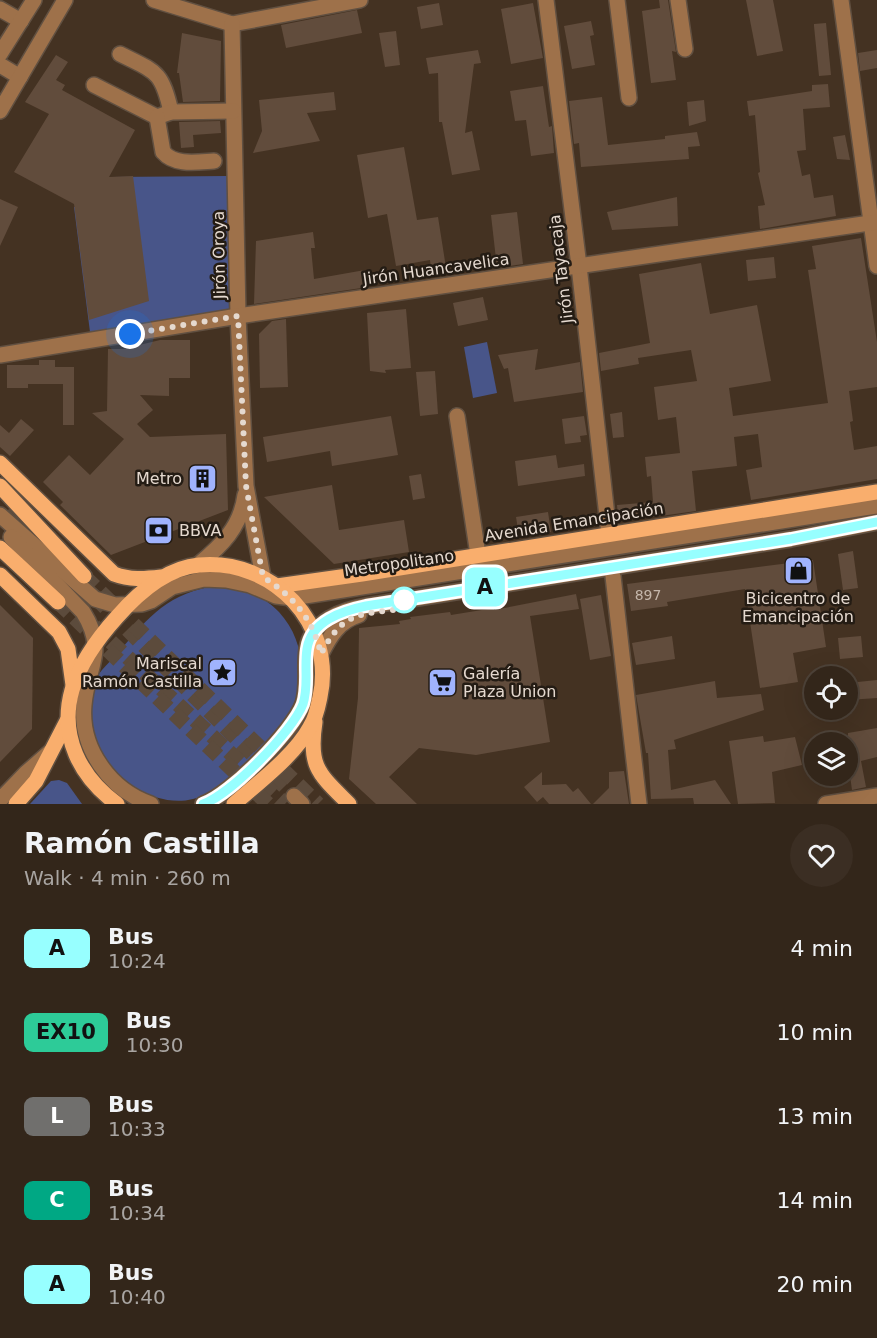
<!DOCTYPE html>
<meta charset="utf-8">
<style>
body{margin:0;font-family:"DejaVu Sans",sans-serif;background:#3b2e23;color:#f1f3f6;height:100vh;display:flex;flex-direction:column;font-size:22px;white-space:nowrap}
*{box-sizing:border-box;margin:0}
p{font-size:20px;color:#a9a5a2}
.icon{flex:none;width:33px;height:33px;fill:none;stroke:currentColor;stroke-width:2;stroke-linecap:round;stroke-linejoin:round}
.map{position:relative;height:804px;overflow:hidden}
.drawer{display:flex;flex-direction:column;background:#33261a;flex:1}
.drawer>*{flex:none}
.badge{padding:0 12px;border-radius:9px;font-size:21px;line-height:39px}
.controls{position:absolute;left:804px;top:666px;display:grid;gap:12px}
.controls a{display:grid;place-items:center;width:54px;height:54px;border-radius:50%;background:#33261a;box-shadow:0 6px 24px #0002,0 0 0 2px #4e4339;font-size:30px}
.you{position:absolute;width:30px;height:30px;margin:-15px;border:4px solid #fff;border-radius:50%;background:#1a73e8;box-shadow:0 0 0 9px #1a73e833}
.map>.badge{position:absolute;translate:-50% -50%;box-shadow:0 0 0 3px #fff}
.round{display:grid;place-items:center;flex:none;width:63px;height:63px;border-radius:32px;background:#3b2e23}
.overview{display:flex;align-items:center;justify-content:space-between;height:102px;padding:0 24px}
h1{font-size:28px;font-weight:700;line-height:45px}
ul{padding:0;list-style:none}
li{display:flex;align-items:center;gap:18px;height:84px;padding:0 24px}
li div{flex:1}
li b{display:block;font-size:22px}
li em{font-style:normal}
li .badge{min-width:66px;font-weight:700;text-align:center}
.map>svg:first-child{display:block}
.green{fill:#485589}
.building{fill:#614c3c}
.lines{fill:none;stroke-linecap:round;stroke-linejoin:round}
.minor-tunnel{stroke:#5c4b3c;stroke-width:15;stroke-dasharray:15 8;stroke-linecap:butt}
.major-tunnel{stroke:#5c4b3c;stroke-width:15;stroke-dasharray:15 8;stroke-linecap:butt}
.minor-casing{stroke:#615041;stroke-width:18}
.major-casing{stroke:#615041;stroke-width:18}
.minor{stroke:#9e714a;stroke-width:15}
.major{stroke:#f9ae6d;stroke-width:15}
.line-casing{stroke:#fff;stroke-width:14}
.line{stroke:#97ffff;stroke-width:9}
.walk{stroke:#e5d9cf;stroke-width:6;stroke-dasharray:0 10.8}
.stop-dot{fill:#fff;stroke:#97ffff;stroke-width:3}
.labels{text-anchor:middle;dominant-baseline:central;stroke-width:5;stroke-linejoin:round;paint-order:stroke}
.number-label{font-size:14px;fill:#c4b6aa}
.street-label{font-size:16px;fill:#e5d9cf;stroke:#241c14}
.poi-label{font-size:16px;fill:#e5d9cf;stroke:#241c14;text-anchor:end}
</style>
<div class="map">
<svg width="877" height="804" viewBox="0 0 877 804">
<rect width="100%" height="100%" fill="#443222"/>
<g class="green">
<polygon points="227,176 229,309 90,332 74,207 113,198 112,177"/>
<polygon points="487,342 497,393 473,398 464,347"/>
<path d="M219 585C240 584 265 597 279 612 309 645 307 690 282 724 271 739 257 751 244 764 229 778 214 795 193 799 173 804 154 798 136 789 113 777 92 748 89 721 88 714 91 706 92 699 93 694 93 686 95 681 99 671 111 661 118 653 150 615 168 593 219 585Z"/>
<polygon points="59,780 67,783 82,804 30,804 51,781"/>
</g>
<g class="building">
<polygon points="659,0 668,0 676,52 672,51 676,80 651,83 642,11 660,8"/>
<polygon points="746,0 773,0 783,51 757,56"/>
<polygon points="439,3 443,25 421,29 417,7"/>
<polygon points="533,3 543,58 511,64 501,9"/>
<polygon points="357,10 362,33 286,48 281,25"/>
<polygon points="591,21 594,35 590,36 595,65 572,69 564,26"/>
<polygon points="826,23 831,75 819,76 814,26 814,24"/>
<polygon points="396,31 400,65 385,67 379,33"/>
<polygon points="182,33 221,41 220,101 183,102 179,73 177,73"/>
<polygon points="478,50 481,63 474,64 465,133 472,131 480,170 452,175 442,122 439,122 438,73 429,74 426,58"/>
<polygon points="877,50 877,68 860,71 858,53"/>
<polygon points="56,55 68,62 56,80 65,85 62,90 135,130 109,177 133,176 149,301 89,320 74,204 14,172 49,114 25,102"/>
<polygon points="828,84 830,107 803,109 806,150 797,151 802,176 810,174 814,198 833,195 836,216 760,229 758,206 765,205 758,173 760,172 755,115 749,116 747,101 812,91 812,85"/>
<polygon points="543,86 549,127 552,126 554,153 531,156 526,120 515,121 510,91"/>
<polygon points="334,92 336,110 307,113 320,141 253,153 262,131 259,100"/>
<polygon points="602,97 608,145 665,139 665,136 697,132 700,146 688,147 689,159 581,167 579,143 574,144 569,101"/>
<polygon points="704,100 706,121 689,126 687,102"/>
<polygon points="220,121 221,133 193,135 194,147 181,148 179,122"/>
<polygon points="845,135 850,160 837,159 833,137"/>
<polygon points="404,147 417,220 438,217 447,274 432,276 430,260 396,266 387,214 368,218 357,155"/>
<polygon points="677,197 678,226 612,230 607,212"/>
<polygon points="0,199 18,207 0,246"/>
<polygon points="517,212 523,264 497,268 491,215"/>
<polygon points="313,232 315,248 311,248 314,279 365,270 368,287 254,304 256,241"/>
<polygon points="861,238 877,342 877,387 849,391 853,421 850,422 854,450 877,446 877,479 751,500 746,470 762,467 758,434 734,437 737,466 692,471 696,511 625,521 618,516 617,505 653,502 651,476 647,477 645,457 680,453 676,417 658,420 654,387 697,381 691,350 638,358 639,364 601,371 599,353 650,343 639,274 701,263 710,314 757,305 771,381 729,388 733,416 828,403 808,270 816,269 812,246"/>
<polygon points="774,257 776,278 748,281 746,260"/>
<polygon points="483,297 488,320 458,326 453,303"/>
<polygon points="406,309 411,368 385,370 386,373 370,371 367,313"/>
<polygon points="286,319 288,387 260,388 259,334 272,321"/>
<polygon points="160,340 190,340 190,378 169,378 169,396 140,395 153,410 137,424 150,437 226,434 228,510 111,555 60,505 63,502 43,482 69,455 90,475 124,439 92,413 107,411 108,349 123,349"/>
<polygon points="538,349 535,370 580,362 583,392 514,402 508,368 504,369 498,355"/>
<polygon points="39,360 55,360 55,367 74,367 74,425 63,425 63,384 28,384 28,388 7,388 7,365 39,365"/>
<polygon points="435,371 438,414 420,416 416,372"/>
<polygon points="622,412 624,437 613,438 610,414"/>
<polygon points="391,416 398,455 332,466 330,451 267,462 263,437"/>
<polygon points="584,416 587,435 580,436 581,442 565,444 562,419"/>
<polygon points="21,419 34,430 10,456 0,447 0,425 9,433"/>
<polygon points="556,455 558,468 584,464 585,476 518,486 515,461"/>
<polygon points="421,474 425,498 413,500 409,476"/>
<polygon points="332,485 339,530 404,520 409,552 334,564 264,497"/>
<polygon points="548,512 551,532 519,536 516,517"/>
<polygon points="853,551 858,588 843,590 838,554"/>
<polygon points="813,560 826,647 793,653 798,682 760,688 745,589 667,602 668,606 631,611 627,584"/>
<polygon points="576,594 579,609 530,616 550,742 476,755 419,748 389,777 417,804 376,804 349,779 358,698 359,628 400,624 399,621 411,619 410,617 450,612 451,615 494,608 494,610"/>
<polygon points="601,595 611,656 590,660 580,599"/>
<polygon points="0,605 33,638 32,729 0,762"/>
<polygon points="672,636 675,659 636,665 632,643"/>
<polygon points="861,636 863,657 840,659 838,638"/>
<polygon points="877,680 877,698 848,700 848,683"/>
<polygon points="715,681 717,698 761,694 764,710 674,740 676,749 668,750 671,790 715,780 731,804 694,804 693,798 651,799 648,753 646,753 636,695"/>
<polygon points="877,728 877,757 861,761 866,787 852,790 848,761 848,733"/>
<polygon points="763,736 764,742 795,737 802,765 772,772 775,803 738,804 729,741"/>
<polygon points="624,771 629,804 593,804 609,788 609,772"/>
<polygon points="542,772 542,785 566,784 573,792 578,788 591,804 549,804 543,797 537,802 524,787"/>
</g>
<g class="lines">
<g class="minor-tunnel">
<polyline points="8,510 44,546"/>
<polyline points="95,597 294,796"/>
<polyline points="94,626 285,804"/>
</g>
<g class="major-tunnel">
<polyline points="84,576 318,804"/>
<polyline points="58,602 268,804"/>
</g>
<defs>
<g id="minor">
<polyline points="154,0 232,24 360,0"/>
<polyline points="546,0 579,266 609,534"/>
<polyline points="617,0 629,98"/>
<polyline points="678,0 685,49"/>
<polyline points="841,0 877,266"/>
<polyline points="0,9 21,21"/>
<polyline points="232,24 238,316 246,486 263,577"/>
<polyline points="0,54 34,0"/>
<path d="M120 54C156 72 162 71 171 112"/>
<polyline points="0,65 20,77"/>
<polyline points="94,85 157,117 171,112 233,111"/>
<polyline points="0,111 65,0"/>
<path d="M157 117 163 152C175 166 197 162 214 161"/>
<polyline points="0,355 238,316 877,222"/>
<polyline points="457,416 478,555"/>
<polyline points="0,515 95,599 115,605 142,604 151,601 172,587 204,579 226,580 250,585 276,596 292,598 877,506"/>
<path d="M11 537 83 612C108 652 87 666 84 705 80 748 110 790 151 804"/>
<path d="M198 565C221 546 241 527 245 495"/>
<polyline points="613,576 639,804"/>
<path d="M321 654C330 636 339 621 359 615"/>
<polyline points="294,796 302,804"/>
<polyline points="0,800 26,773 50,752"/>
<path d="M203 804C230 795 293 731 303 704 309 685 304 668 307 649 311 621 343 610 367 606L791 539 877 522"/>
<polyline points="826,804 877,796"/>
</g>
<g id="major">
<path d="M0 463 114 574C130 580 144 579 161 577"/>
<polyline points="0,486 84,576"/>
<polyline points="0,548 58,602"/>
<polyline points="0,575 59,632 68,649 73,685"/>
<polyline points="277,586 362,574 877,492"/>
<path d="M315 722C308 767 319 774 349 804"/>
<polyline points="16,804 36,781 67,721"/>
<path d="M117 804C80 777 59 736 72 690 80 663 98 638 117 617 138 593 166 568 199 565 273 558 336 624 320 697 318 707 316 718 310 727 295 755 258 783 234 804"/>
</g>
</defs>
<use href="#minor" class="minor-casing"/>
<use href="#major" class="major-casing"/>
<use href="#minor" class="minor"/>
<use href="#major" class="major"/>
</g>
<g class="lines">
<defs>
<path id="line" d="M203 804C230 795 293 731 303 704 309 685 304 668 307 649 311 621 342 611 366 606L791 539 877 522"/>
</defs>
<use href="#line" class="line-casing"/>
<use href="#line" class="line"/>
<path class="walk" d="M130 334 238 316 246 486 263 577C293 596 313 619 321 654 344 609 362 615 407 608L404 600"/>
</g>
<defs>
<symbol id="building-square" viewBox="-11 -11 22 22"><rect x="-9" y="-9" width="18" height="18" rx="4" fill="#a0b3fd" stroke="#241c14"/><path d="M-4-6H4V6H1V3H-1V6H-4ZM-2.5-4.3h1.7v1.8h-1.7ZM.8-4.3h1.7v1.8H.8ZM-2.5-1h1.7V.8h-1.7ZM.8-1h1.7V.8H.8Z" fill="#111"/></symbol>
<symbol id="bank-square" viewBox="-11 -11 22 22"><rect x="-9" y="-9" width="18" height="18" rx="4" fill="#a0b3fd" stroke="#241c14"/><path d="M-6-4H6V4H-6ZM0-2.3a2.3 2.3 0 1 0 0 4.6a2.3 2.3 0 1 0 0-4.6Z" fill="#111"/></symbol>
<symbol id="shop-square" viewBox="-11 -11 22 22"><rect x="-9" y="-9" width="18" height="18" rx="4" fill="#a0b3fd" stroke="#241c14"/><path d="M-5-2.5h2.3a2.7 3.5 0 0 1 5.4 0H5L5.5 6h-11ZM-1.5-2.5h3a1.5 2.3 0 0 0-3 0Z" fill="#111"/></symbol>
<symbol id="sight-square" viewBox="-11 -11 22 22"><rect x="-9" y="-9" width="18" height="18" rx="4" fill="#a0b3fd" stroke="#241c14"/><path d="M0-6L1.8-2.2L6-1.7L2.9 1.2L3.7 5.4L0 3.3L-3.7 5.4L-2.9 1.2L-6-1.7L-1.8-2.2Z" fill="#111"/></symbol>
<symbol id="supermarket-square" viewBox="-11 -11 22 22"><rect x="-9" y="-9" width="18" height="18" rx="4" fill="#a0b3fd" stroke="#241c14"/><path d="M-6-5.5h2.5l.6 2H6L4.5 2H-2.5L-4.4-4H-6ZM-1.5 3.2a1.3 1.3 0 1 0 .1 0ZM3 3.2a1.3 1.3 0 1 0 .1 0Z" fill="#111"/></symbol>
</defs>
<g fill-rule="evenodd">
<use href="#building-square" x="186" y="462" width="33" height="33"/>
<use href="#bank-square" x="142" y="514" width="33" height="33"/>
<use href="#shop-square" x="782" y="554" width="33" height="33"/>
<use href="#sight-square" x="206" y="656" width="33" height="33"/>
<use href="#supermarket-square" x="426" y="666" width="33" height="33"/>
</g>
<circle class="stop-dot" cx="404" cy="600" r="12"/>
<g class="labels">
<g class="number-label">
<text x="648" y="595">897</text>
</g>
<g class="street-label">
<text transform="translate(219 255) rotate(-91)">Jirón Oroya</text>
<text transform="translate(436 269) rotate(-8)">Jirón Huancavelica</text>
<text transform="translate(561 269) rotate(-97)">Jirón Tayacaja</text>
<text transform="translate(574 522) rotate(-9)">Avenida Emancipación</text>
<text transform="translate(399 563) rotate(-8)">Metropolitano</text>
</g>
<g class="poi-label">
<text x="182" y="478">Metro</text>
<text x="179" y="530" text-anchor="start">BBVA</text>
<text x="798" y="598" text-anchor="middle">Bicicentro de<tspan x="798" dy="18">Emancipación</tspan></text>
<text x="202" y="663">Mariscal<tspan x="202" dy="18">Ramón Castilla</tspan></text>
<text x="463" y="673" text-anchor="start">Galería<tspan x="463" dy="18">Plaza Union</tspan></text>
</g>
</g>
</svg>
<div class="controls">
<a><svg class="icon" aria-label="locate" viewBox="0 0 24 24"><circle cx="12" cy="12" r="6"/><path d="M12 2v4M12 18v4M2 12h4M18 12h4"/></svg></a>
<a><svg class="icon" aria-label="layers" viewBox="0 0 24 24"><path d="M12 4l9 5-9 5-9-5zM3 14l9 5 9-5"/></svg></a>
</div>
<div class="you" style="left:130px;top:334px"></div>
<b class="badge" style="left:485px;top:587px;background:#97ffff;color:#111">A</b>
</div>
<section class="drawer">
<div class="overview"><div><h1>Ramón Castilla</h1><p>Walk · 4 min · 260 m</p></div><a class="round"><svg class="icon" aria-label="heart" viewBox="0 0 24 24"><path d="M12 20l-8-8c-3-5 5-10 8-4 3-6 11-1 8 4z"/></svg></a></div>
<ul>
<li><span class="badge" style="background:#97ffff;color:#111">A</span><div><b>Bus</b><p>10:24</p></div><em>4 min</em></li>
<li><span class="badge" style="background:#2dcb98;color:#111">EX10</span><div><b>Bus</b><p>10:30</p></div><em>10 min</em></li>
<li><span class="badge" style="background:#706f6d;color:#fff">L</span><div><b>Bus</b><p>10:33</p></div><em>13 min</em></li>
<li><span class="badge" style="background:#00a884;color:#fff">C</span><div><b>Bus</b><p>10:34</p></div><em>14 min</em></li>
<li><span class="badge" style="background:#97ffff;color:#111">A</span><div><b>Bus</b><p>10:40</p></div><em>20 min</em></li>
</ul>
</section>
